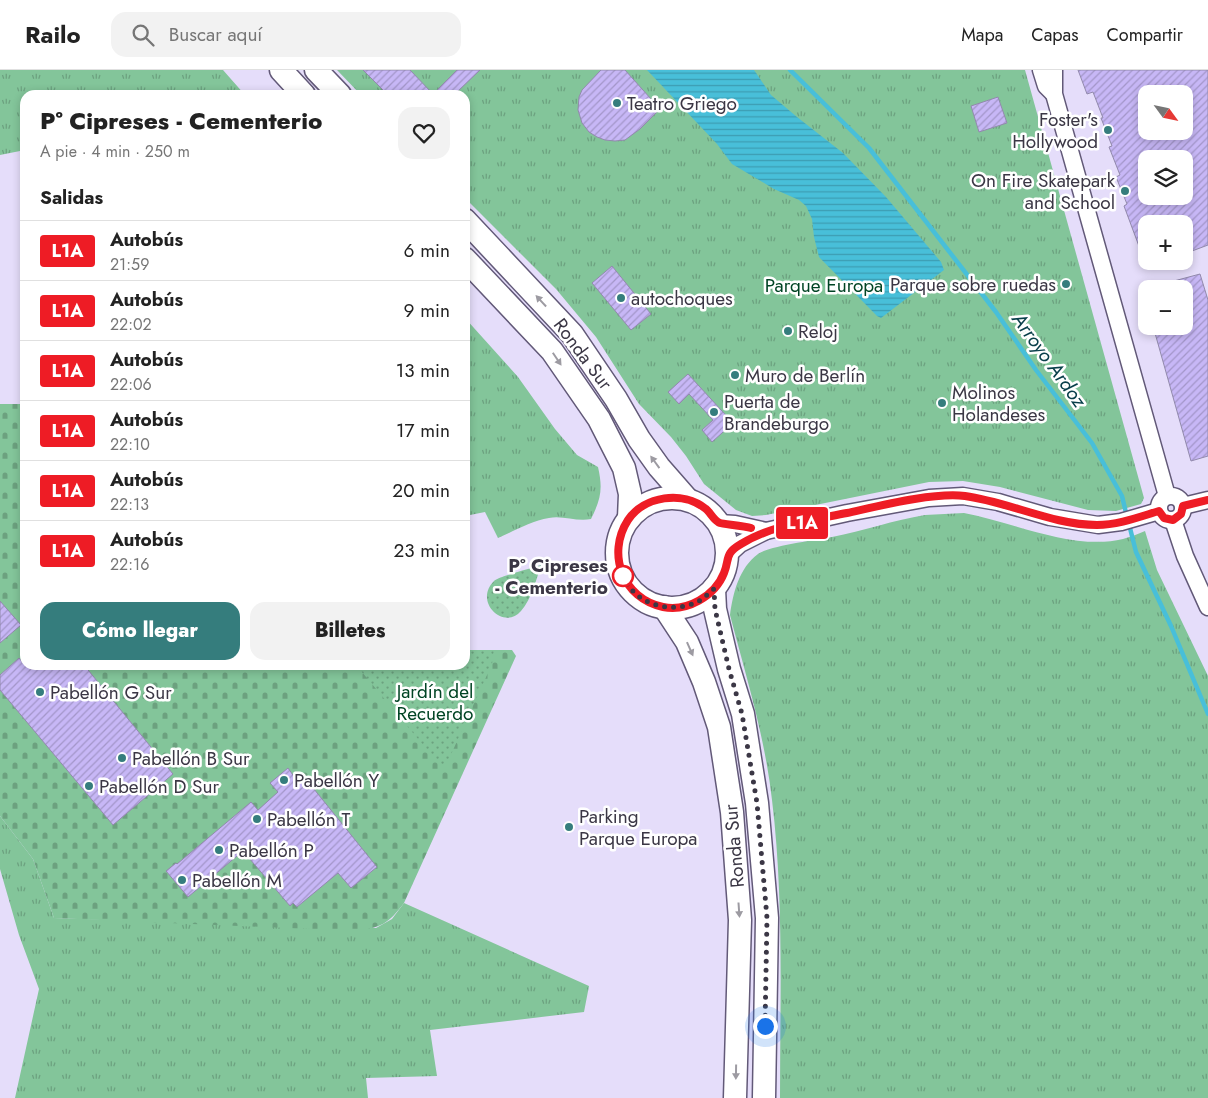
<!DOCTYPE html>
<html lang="es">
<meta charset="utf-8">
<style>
body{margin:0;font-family:Jost,sans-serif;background:#f2f2f2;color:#222;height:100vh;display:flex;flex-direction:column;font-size:19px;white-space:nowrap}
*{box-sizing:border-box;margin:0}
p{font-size:16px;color:#767676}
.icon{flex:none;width:28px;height:28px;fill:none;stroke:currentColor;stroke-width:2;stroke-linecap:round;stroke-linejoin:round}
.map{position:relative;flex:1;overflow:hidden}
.side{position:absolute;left:20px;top:20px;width:450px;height:580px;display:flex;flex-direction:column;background:#fff;border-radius:15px;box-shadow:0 2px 8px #0003}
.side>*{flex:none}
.badge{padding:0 10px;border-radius:4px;font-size:18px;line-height:32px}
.needle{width:32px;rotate:123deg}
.controls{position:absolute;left:1138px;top:15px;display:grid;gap:10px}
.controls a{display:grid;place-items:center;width:55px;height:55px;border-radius:10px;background:#fff;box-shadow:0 2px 8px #0003;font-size:25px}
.you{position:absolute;width:25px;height:25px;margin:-12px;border:4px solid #fff;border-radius:50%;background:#1a73e8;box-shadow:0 0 0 8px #1a73e833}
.map>.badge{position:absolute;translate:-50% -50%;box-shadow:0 0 0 2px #fff}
h2{padding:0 20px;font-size:19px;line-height:45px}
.round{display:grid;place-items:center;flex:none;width:52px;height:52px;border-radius:15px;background:#f2f2f2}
.summary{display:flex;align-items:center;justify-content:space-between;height:85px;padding:0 20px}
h1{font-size:24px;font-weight:800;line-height:38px}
.button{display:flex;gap:10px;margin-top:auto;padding:10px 20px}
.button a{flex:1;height:58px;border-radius:15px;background:#357d7d;color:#fff;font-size:20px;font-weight:800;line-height:58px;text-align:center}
.button a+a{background:#f2f2f2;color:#222}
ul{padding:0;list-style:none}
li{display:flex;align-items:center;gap:15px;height:60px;padding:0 20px;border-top:1px solid #e0e0e0}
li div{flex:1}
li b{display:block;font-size:19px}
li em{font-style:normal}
li .badge{min-width:55px;font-weight:700;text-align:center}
header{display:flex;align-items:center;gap:30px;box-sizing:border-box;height:70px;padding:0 25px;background:#fff;border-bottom:1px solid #e0e0e0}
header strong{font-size:24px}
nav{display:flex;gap:28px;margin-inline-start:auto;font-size:18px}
.search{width:350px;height:45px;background:#f2f2f2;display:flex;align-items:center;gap:12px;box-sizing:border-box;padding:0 18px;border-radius:15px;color:#767676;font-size:19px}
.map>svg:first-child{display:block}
.grass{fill:url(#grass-tufts)}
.cemetery{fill:url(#cemetery-stones)}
.garden{fill:url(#garden-dots)}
.water{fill:url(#water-rules)}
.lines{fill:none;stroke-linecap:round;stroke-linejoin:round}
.stream{stroke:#48bfd9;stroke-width:4.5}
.building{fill:url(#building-hatch);stroke:#928aac;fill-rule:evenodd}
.street-casing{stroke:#625978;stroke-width:19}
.secondary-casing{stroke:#625978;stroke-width:25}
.street{stroke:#fff;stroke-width:16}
.secondary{stroke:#fff;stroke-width:22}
.oneway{fill:#9d9ba2}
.line-casing{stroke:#fff;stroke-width:11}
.line{stroke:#ee1c25;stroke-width:8}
.walk{stroke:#3b3745;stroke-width:5;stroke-dasharray:0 9}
.poi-dot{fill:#357d7d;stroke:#fff;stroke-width:2}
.stop-dot{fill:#fff;stroke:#ee1c25;stroke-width:2.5}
.labels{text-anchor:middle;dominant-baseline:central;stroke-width:5;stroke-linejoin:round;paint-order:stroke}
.poi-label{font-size:19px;fill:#3b3745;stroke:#fff;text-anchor:start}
.park-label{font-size:19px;fill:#004424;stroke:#fff}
.street-label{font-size:19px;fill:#3b3745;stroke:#fff}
.stop-label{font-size:19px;font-weight:bold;fill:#3b3745;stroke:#fff;text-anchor:end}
.water-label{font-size:20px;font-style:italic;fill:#0a404b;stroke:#fff}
</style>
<header>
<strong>Railo</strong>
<div class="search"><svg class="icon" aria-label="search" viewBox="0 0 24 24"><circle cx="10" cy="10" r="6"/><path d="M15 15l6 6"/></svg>Buscar aquí</div>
<nav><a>Mapa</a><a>Capas</a><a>Compartir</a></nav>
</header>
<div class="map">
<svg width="1208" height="1028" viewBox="0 0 1208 1028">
<defs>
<pattern id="grass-tufts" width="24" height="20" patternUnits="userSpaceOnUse" patternTransform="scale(1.25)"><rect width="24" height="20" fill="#83c59a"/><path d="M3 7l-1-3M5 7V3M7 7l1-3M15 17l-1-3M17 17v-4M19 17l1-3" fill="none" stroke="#6ca17f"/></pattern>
<pattern id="cemetery-stones" width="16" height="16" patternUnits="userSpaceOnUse" patternTransform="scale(1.25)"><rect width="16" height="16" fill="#83c59a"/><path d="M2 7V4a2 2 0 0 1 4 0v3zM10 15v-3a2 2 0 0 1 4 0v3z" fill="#6ca17f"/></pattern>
<pattern id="garden-dots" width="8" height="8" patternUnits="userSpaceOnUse" patternTransform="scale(1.25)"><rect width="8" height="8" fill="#83c59a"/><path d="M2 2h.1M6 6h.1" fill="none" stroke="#6ca17f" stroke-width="1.8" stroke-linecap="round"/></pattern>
<pattern id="water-rules" width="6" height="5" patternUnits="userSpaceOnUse" patternTransform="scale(1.25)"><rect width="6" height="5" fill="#48bfd9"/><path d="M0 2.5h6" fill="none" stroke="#3d9cb2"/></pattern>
<pattern id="building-hatch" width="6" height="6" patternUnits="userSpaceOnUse" patternTransform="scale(1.25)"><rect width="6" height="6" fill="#c7b7f6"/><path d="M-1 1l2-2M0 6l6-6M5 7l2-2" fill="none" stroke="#a396c9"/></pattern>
</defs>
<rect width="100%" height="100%" fill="#e5ddfa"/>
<g class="grass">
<polygon points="0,0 223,0 245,25 25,25 25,80 0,85"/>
<polygon points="337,0 1025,0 1144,428 1141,434 1116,441 1088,440 1000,417 963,411 929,412 766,445 752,446 736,440 704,414 686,386 671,367 639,334 596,267 556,219 465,128 465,25 361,25"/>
<path d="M465 248 518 307 555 359 577 385 598 397C603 419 601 429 591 449 577 452 562 445 549 448 531 451 514 461 498 468L485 442 465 446Z"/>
<path d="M964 443C1013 452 1074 481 1123 469 1130 467 1138 464 1145 461L1157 500 1208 606V1028H780C780 929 784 829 772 730 765 667 746 606 730 545 733 523 739 498 758 484 769 476 816 470 832 467 863 461 894 450 925 445 938 444 951 444 964 443Z"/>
<polygon points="0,746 33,789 54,848 376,858 392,849 404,833 589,916 584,942 430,960 437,1006 366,1008 368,1028 15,1028 39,919 19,865 0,799"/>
</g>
<path class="cemetery" d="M0 334H25V595H465V580H512L516 586 404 833C388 854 382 857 356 861L54 848 33 789 0 746Z"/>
<g class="garden">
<path d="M541 495C536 510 532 528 521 541 504 561 473 532 494 511 499 506 533 498 541 495Z"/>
<polygon points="465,580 494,580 492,594 444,700 356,595 465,595"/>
</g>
<polygon class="water" points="647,0 754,0 771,25 797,47 843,83 886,127 941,192 944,200 881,248 877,246 819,187 814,167 812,149 806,136 799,130 774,119 732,94 717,74"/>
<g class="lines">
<g class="stream">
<polyline points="790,0 869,78 996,242 1036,300 1092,373 1122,426 1127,447"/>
<polyline points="1129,454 1136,482 1171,556 1208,644"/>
</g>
</g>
<g class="building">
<polygon points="363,0 410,0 433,24 457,0 480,0 454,25 388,25"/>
<polygon points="601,0 625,0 660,39 640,59 625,70 615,71 605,70 597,67 589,62 582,53 578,40 579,27 582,20"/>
<path d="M1078 0H1208V175L1184 184V154H1146V195L1124 136 1127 134 1116 107 1120 105 1109 77 1112 76 1101 48H1103L1093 22 1087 24ZM1146 24H1184V61H1146ZM1146 89H1184V126H1146Z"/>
<polygon points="998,27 1007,53 979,62 971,36"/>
<polygon points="612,196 651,244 631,260 592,213"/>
<polygon points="1200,204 1208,230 1208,386 1191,391 1153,256 1184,256 1184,219 1160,219 1159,215"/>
<polygon points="688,304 733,353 712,372 702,360 713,350 689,324 679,334 668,322"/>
<polygon points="0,531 21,555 0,573"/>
<polygon points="19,588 25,595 84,595 173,704 113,755 0,620 0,605"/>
<polygon points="288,698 295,708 301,703 377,797 351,818 338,803 297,837 293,833 290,836 243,781 188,827 166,801 176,793 177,794 251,732 258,740 278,722 270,713"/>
</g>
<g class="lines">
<defs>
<g id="street">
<polyline points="1041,0 1046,16 1053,23"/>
<polyline points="1054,0 1054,24 1167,426"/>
<circle cx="1171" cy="438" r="12"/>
<polyline points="1183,436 1208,430"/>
<polyline points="1173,450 1185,486 1208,537"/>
<polyline points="719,453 735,454 766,461"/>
<polyline points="728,485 740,474 766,461 847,443 929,428 963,426 998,432 1050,447 1098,455 1121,452 1159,441"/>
</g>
<g id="secondary">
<polyline points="281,0 304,25"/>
<polyline points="316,0 340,25"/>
<polyline points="465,150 572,264 616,329 639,369 659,397 687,429"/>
<polyline points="465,189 552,281 599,349 624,398 630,424 629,448"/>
<circle cx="672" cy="483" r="55"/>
<polyline points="714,519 715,539 729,599 743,644 757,733 767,848 764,1028"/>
<polyline points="664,537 687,572 704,612 719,657 732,742 740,850 735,1028"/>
</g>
</defs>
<use href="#street" class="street-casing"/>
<use href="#secondary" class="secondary-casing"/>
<use href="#street" class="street"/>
<use href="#secondary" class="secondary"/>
</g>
<defs><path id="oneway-solid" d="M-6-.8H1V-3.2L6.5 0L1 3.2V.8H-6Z" transform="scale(1.25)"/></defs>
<g class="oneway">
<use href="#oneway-solid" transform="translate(541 231) rotate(-133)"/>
<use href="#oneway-solid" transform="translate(557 289) rotate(56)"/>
<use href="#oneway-solid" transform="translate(655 392) rotate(-126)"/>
<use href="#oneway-solid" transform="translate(690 579) rotate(66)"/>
<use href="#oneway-solid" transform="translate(739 840) rotate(86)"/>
<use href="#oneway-solid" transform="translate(736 1002) rotate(91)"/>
</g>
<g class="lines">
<defs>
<path id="line" d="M751 458C745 456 723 454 720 453 714 451 710 442 706 439 683 420 644 426 628 450 606 484 623 529 663 537 687 542 715 526 724 503 730 488 724 484 741 474 772 455 812 450 847 443 879 436 934 422 965 426 1009 432 1053 455 1097 455 1118 455 1139 447 1159 441L1164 448 1173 450 1181 444 1183 436 1208 430"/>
</defs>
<use href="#line" class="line-casing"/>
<use href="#line" class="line"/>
<path class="walk" d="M623 506C635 535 672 545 699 531 704 528 709 523 714 519L715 539 729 599 742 644 757 733 767 848 765 956"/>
</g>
<g class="poi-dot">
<circle cx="617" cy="33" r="5"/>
<circle cx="1108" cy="60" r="5"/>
<circle cx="1125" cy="121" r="5"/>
<circle cx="1066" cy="214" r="5"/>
<circle cx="621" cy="228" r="5"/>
<circle cx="788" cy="261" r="5"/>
<circle cx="735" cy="305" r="5"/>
<circle cx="942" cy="333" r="5"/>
<circle cx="714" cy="342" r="5"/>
<circle cx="40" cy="622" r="5"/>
<circle cx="122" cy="688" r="5"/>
<circle cx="284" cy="710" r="5"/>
<circle cx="89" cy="716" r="5"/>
<circle cx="257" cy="749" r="5"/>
<circle cx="569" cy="757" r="5"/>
<circle cx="219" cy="780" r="5"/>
<circle cx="182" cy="810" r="5"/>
</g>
<circle class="stop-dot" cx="623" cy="506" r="10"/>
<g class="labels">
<g class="poi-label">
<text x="627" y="33">Teatro Griego</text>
<text x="1098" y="49" text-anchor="end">Foster's<tspan x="1098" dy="22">Hollywood</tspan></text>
<text x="1115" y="110" text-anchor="end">On Fire Skatepark<tspan x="1115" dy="22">and School</tspan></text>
<text x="1056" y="214" text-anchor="end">Parque sobre ruedas</text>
<text x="631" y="228">autochoques</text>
<text x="798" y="261">Reloj</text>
<text x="745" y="305">Muro de Berlín</text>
<text x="952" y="322">Molinos<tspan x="952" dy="22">Holandeses</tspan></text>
<text x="724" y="331">Puerta de<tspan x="724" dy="22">Brandeburgo</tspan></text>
<text x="50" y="622">Pabellón G Sur</text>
<text x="132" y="688">Pabellón B Sur</text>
<text x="294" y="710">Pabellón Y</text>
<text x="99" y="716">Pabellón D Sur</text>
<text x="579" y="746">Parking<tspan x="579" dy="22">Parque Europa</tspan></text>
<text x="267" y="749">Pabellón T</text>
<text x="229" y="780">Pabellón P</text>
<text x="192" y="810">Pabellón M</text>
</g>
<g class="park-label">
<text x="824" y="215">Parque Europa</text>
<text x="435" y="621">Jardín del<tspan x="435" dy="22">Recuerdo</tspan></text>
</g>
<g class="street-label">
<text transform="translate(583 284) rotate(53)">Ronda Sur</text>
<text transform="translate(734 776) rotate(-95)">Ronda Sur</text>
</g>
<g class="stop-label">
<text x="608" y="495">Pº Cipreses<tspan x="608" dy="22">- Cementerio</tspan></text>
</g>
<g class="water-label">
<text transform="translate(1049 290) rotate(54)">Arroyo Ardoz</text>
</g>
</g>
</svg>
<div class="controls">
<a><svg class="needle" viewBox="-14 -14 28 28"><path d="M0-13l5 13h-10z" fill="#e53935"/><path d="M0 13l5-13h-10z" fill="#767676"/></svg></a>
<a><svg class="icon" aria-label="layers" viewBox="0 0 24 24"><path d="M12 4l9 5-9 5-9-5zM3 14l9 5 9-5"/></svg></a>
<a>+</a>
<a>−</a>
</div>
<div class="you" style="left:765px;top:956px"></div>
<b class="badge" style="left:802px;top:453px;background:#ee1c25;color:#fff">L1A</b>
<section class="side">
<div class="summary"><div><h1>Pº Cipreses - Cementerio</h1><p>A pie · 4 min · 250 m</p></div><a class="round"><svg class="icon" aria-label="heart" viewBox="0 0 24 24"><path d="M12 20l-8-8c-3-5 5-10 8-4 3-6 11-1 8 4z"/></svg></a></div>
<h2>Salidas</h2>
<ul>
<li><span class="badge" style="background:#ee1c25;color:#fff">L1A</span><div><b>Autobús</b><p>21:59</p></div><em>6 min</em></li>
<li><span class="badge" style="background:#ee1c25;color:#fff">L1A</span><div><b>Autobús</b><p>22:02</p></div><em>9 min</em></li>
<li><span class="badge" style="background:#ee1c25;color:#fff">L1A</span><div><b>Autobús</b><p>22:06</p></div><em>13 min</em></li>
<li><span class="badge" style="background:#ee1c25;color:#fff">L1A</span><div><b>Autobús</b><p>22:10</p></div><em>17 min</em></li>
<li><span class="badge" style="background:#ee1c25;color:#fff">L1A</span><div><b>Autobús</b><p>22:13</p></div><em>20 min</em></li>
<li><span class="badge" style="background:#ee1c25;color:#fff">L1A</span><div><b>Autobús</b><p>22:16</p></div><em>23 min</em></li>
</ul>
<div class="button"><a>Cómo llegar</a><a>Billetes</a></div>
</section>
</div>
